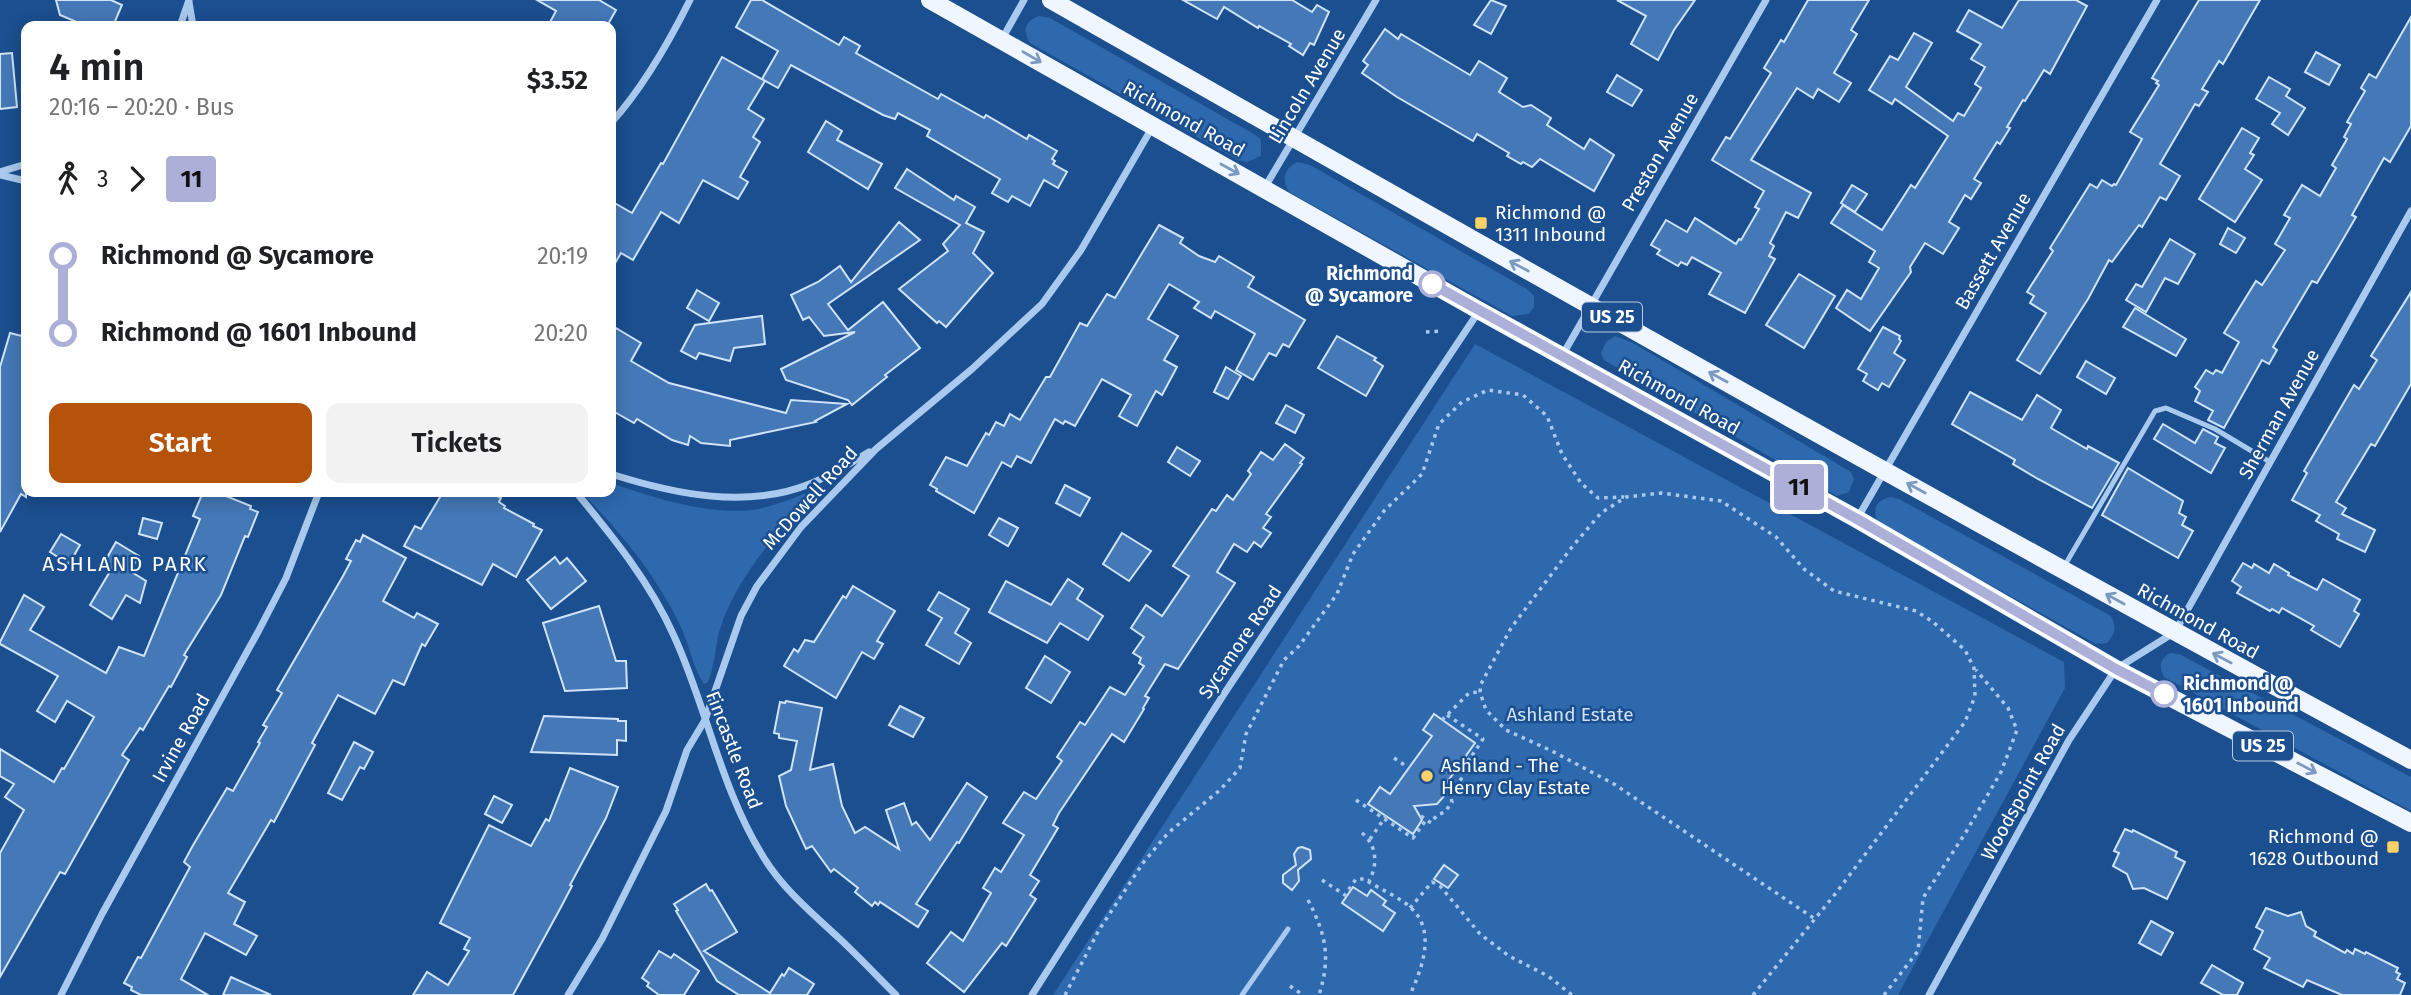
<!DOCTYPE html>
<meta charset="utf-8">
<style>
body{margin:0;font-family:"Fira Sans",sans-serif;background:#f2f2f2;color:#202124;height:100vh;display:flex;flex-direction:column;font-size:26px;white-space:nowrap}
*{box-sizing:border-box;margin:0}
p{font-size:23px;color:#757577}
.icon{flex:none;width:38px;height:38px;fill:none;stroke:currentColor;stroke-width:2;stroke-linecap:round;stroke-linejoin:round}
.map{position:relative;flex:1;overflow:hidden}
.panel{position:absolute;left:21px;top:21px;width:595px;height:476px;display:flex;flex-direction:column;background:#fff;border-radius:14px;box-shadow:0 4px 18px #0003}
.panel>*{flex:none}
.badge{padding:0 14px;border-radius:5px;font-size:24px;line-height:46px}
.map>.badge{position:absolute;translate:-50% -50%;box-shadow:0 0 0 4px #fff}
.legs{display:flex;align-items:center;gap:10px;height:77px;padding:0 28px;font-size:23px}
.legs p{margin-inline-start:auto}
.overview{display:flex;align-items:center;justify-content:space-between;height:119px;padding:0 28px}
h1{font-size:38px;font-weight:600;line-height:52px}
.primary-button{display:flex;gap:14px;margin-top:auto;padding:14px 28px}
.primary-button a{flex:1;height:80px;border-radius:14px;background:#b45309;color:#fff;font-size:28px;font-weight:600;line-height:80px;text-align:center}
.primary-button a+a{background:#f2f2f2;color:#202124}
ul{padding:0 28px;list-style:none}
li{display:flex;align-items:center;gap:24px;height:77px;font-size:26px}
li i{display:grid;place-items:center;width:10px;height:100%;margin:0 9px;background:currentColor}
li i::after{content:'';width:18px;height:18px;margin:-9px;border:5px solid;border-radius:50%;background:#fff}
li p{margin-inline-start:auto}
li:first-child i{background:linear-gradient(#0000 50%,currentColor 0)}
li:last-child i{background:linear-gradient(currentColor 50%,#0000 0)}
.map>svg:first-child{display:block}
.green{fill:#2e69ad}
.building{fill:#4478b7;stroke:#cfe3fa;stroke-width:2}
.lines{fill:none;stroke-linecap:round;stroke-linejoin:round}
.path{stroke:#a9c9ee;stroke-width:3.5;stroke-dasharray:3.5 5;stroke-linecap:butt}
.service{stroke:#a9c9ee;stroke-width:5}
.minor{stroke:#a9c9ee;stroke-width:7}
.primary{stroke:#f0f6ff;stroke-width:18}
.oneway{stroke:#7b9ac1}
.line-1-casing{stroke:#fff;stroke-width:16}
.line-1{stroke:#acafd7;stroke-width:10}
.poi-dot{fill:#ffd166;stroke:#1b4f8f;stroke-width:2.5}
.stop-1-dot{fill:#fff;stroke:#acafd7;stroke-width:3.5}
.labels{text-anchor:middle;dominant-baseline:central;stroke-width:5;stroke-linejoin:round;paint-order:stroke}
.shield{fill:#1b4f8f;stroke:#bbcadd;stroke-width:2}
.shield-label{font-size:18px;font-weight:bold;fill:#fff}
.street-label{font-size:19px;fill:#fff;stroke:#1b4f8f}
.poi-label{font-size:19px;fill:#fff;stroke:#1b4f8f;text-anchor:start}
.stop-label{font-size:19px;font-weight:bold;fill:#fff;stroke:#1b4f8f;text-anchor:end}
.park-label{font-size:19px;fill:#cfe3fa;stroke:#1b4f8f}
.neighbourhood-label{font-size:21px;letter-spacing:2px;fill:#fff;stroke:#1b4f8f}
</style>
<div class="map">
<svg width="2411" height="995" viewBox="0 0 2411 995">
<rect width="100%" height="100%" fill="#1b4f8f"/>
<g class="green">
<path d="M1039 16 1050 18 1252 133 1261 139V156L1247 162 1238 160 1030 43C1022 30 1025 21 1039 16Z"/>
<path d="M1297 162 1310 165 1527 289 1534 296V307L1529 314 1512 316 1289 192C1281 179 1284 169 1297 162Z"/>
<polygon points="1615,336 1633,343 1851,472 1854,479 1849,492 1837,496 1604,360 1601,353 1606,342"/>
<polygon points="1475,344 2064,662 2065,688 1898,995 1053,995"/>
<path d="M611 483C652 497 694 511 738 511 764 511 792 499 816 489V493C779 529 736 578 720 629 715 646 715 665 708 682L704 684C692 667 689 642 679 623 656 575 619 530 581 492H611Z"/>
<path d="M1891 497 1899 499 2111 616C2117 628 2115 633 2107 643L2096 644 1887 527 1877 521C1873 507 1876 500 1891 497Z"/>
<path d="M2170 653 2179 654 2411 777V811L2164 677C2159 666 2159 660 2170 653Z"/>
</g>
<g class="building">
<polygon points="56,0 111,0 122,5 113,26 86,26 60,15"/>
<polygon points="537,0 599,0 616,10 607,26 548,26 556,11"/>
<polygon points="751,0 762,0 839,45 844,37 860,46 856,53 938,99 941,94 984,118 986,115 1027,139 1029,135 1057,151 1052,159 1055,161 1053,164 1067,172 1058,188 1044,180 1030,206 1012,196 1008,202 992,193 1000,179 927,136 930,130 898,113 895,119 883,115 791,65 778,88 762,79 778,51 736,27"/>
<polygon points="1183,0 1292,0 1312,12 1317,5 1329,12 1314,45 1310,43 1303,55 1289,46 1291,44 1259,26 1258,28 1224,7 1217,19"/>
<polygon points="1491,0 1506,6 1491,34 1474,25"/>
<polygon points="1617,0 1695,0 1674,30 1658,60 1631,44 1646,16"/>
<polygon points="1808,0 1869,0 1851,30 1857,34 1834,73 1851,83 1839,102 1818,89 1813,98 1797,88 1751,160 1811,193 1798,218 1786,212 1770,243 1774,246 1769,256 1775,259 1745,313 1709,294 1721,273 1692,257 1687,265 1681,262 1678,266 1657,254 1660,250 1651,245 1666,220 1687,232 1695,218 1736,244 1739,239 1741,240 1759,209 1755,207 1764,191 1712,160 1726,137 1730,139 1771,73 1764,68 1781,40 1784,42"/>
<polygon points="2019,0 2076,0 2087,6 2050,74 2044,70 2025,101 2023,100 2007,127 2010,128 2000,144 1997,142 1974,179 1981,183 1971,199 1965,195 1949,222 1959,228 1943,254 1925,243 1910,267 1911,272 1870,331 1836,308 1847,290 1861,299 1879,268 1869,262 1875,251 1831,223 1843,205 1882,230 1911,185 1915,188 1948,136 1895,99 1892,104 1869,90 1890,56 1898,60 1914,33 1932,43 1906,87 1953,121 1958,113 1964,116 1981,88 1975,84 1985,67 1971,59 1981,44 1957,31 1969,10 2002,28"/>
<polygon points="2199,0 2260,0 2223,64 2219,61 2202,89 2208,92 2199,106 2195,104 2160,164 2180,176 2166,200 2160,197 2142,227 2139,225 2112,262 2109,260 2088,299 2040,374 2017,360 2046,313 2030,303 2034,296 2027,292 2053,251 2050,248 2090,184 2097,188 2102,180 2112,186 2114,184 2116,185 2142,139 2130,132 2159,85 2156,83 2158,81 2152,78"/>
<polygon points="2411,17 2411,126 2390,162 2384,158 2352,215 2356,217 2338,248 2317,283 2312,281 2273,347 2277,350 2269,364 2262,360 2224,428 2208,420 2213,411 2195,401 2200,391 2195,387 2206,370 2213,374 2216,370 2222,373 2239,342 2224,333 2256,281 2262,285 2285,250 2275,244 2290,218 2284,215 2302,185 2320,196 2336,168 2332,165 2347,139 2344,137 2351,124 2347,122 2365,91 2361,88 2369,74 2376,78"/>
<polygon points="1385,29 1398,39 1401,34 1470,75 1479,61 1507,78 1499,92 1523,107 1531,105 1551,118 1547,125 1584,149 1590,139 1614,155 1594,191 1540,159 1532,167 1523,162 1521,164 1507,156 1509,153 1477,134 1473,141 1397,97 1362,73 1368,65 1363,61"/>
<polygon points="2316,52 2340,65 2329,85 2305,72"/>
<polygon points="12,53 17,107 0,109 0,54"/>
<polygon points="722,57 765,81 748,109 764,119 753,137 760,142 740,177 748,182 738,199 703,180 679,223 661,212 633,260 621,253 611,270 611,201 632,213 661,163 663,164"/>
<polygon points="1617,75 1642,90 1632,106 1607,92"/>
<polygon points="2269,77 2290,89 2286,96 2305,108 2288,135 2272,124 2280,113 2256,99"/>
<polygon points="826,121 842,131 837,140 882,164 868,189 808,152"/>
<polygon points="2242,128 2259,138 2250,153 2254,155 2245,169 2262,180 2235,222 2199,199"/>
<polygon points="907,169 954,200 956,196 975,207 966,223 984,232 973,253 993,273 946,327 939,321 937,323 899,289 948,251 943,244 960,225 895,188"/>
<polygon points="1852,185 1867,194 1855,212 1841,203"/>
<polygon points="899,222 920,240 828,304 848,330 883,302 920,348 885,375 887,377 852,405 848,400 786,380 781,369 855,332 824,336 809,317 803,320 791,295 818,282 840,266 851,282"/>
<polygon points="1159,225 1183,238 1180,243 1199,256 1215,262 1219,256 1254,277 1248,287 1305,320 1289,347 1283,344 1276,356 1269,353 1253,380 1236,370 1255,334 1215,311 1211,318 1194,308 1199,302 1169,284 1148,319 1178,336 1164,360 1177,367 1162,395 1156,391 1137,426 1119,416 1131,395 1102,379 1075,426 1065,421 1063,424 1055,419 1031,463 1017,456 1011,467 1002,462 974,513 936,491 937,489 930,485 946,457 967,466 986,433 989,435 996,422 1004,426 1010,414 1020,420 1046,377 1050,377 1080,323 1087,326 1107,294 1115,298"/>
<polygon points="2228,228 2245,238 2236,253 2220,244"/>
<polygon points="2170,239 2195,254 2178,284 2165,278 2146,312 2126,300 2136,284 2142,287"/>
<polygon points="1799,274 1835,296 1804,348 1766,325"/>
<polygon points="697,290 719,303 709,321 687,308"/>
<polygon points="2411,292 2411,384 2375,446 2371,444 2336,502 2346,508 2342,514 2375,530 2365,552 2337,539 2339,534 2316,521 2320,515 2292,500 2307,473 2304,471 2354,385 2359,389 2377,360 2371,356"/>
<polygon points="2135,308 2186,339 2176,356 2123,327"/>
<polygon points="762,316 765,344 734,348 730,361 699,353 696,359 681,351 695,325"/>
<polygon points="1883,327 1900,336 1899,339 1901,341 1894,353 1905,360 1889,387 1882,383 1878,390 1863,381 1867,374 1858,369"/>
<polygon points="616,328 641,343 631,361 669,383 786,413 791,400 847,404 815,421 816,422 730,440 730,446 701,443 690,436 688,445 672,440 637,419 634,423 611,410 611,338"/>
<polygon points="10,333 26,337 26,497 21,494 0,532 0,367"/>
<polygon points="1337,336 1376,358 1374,360 1383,366 1366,396 1318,368"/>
<polygon points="2086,361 2115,378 2106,394 2077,377"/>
<polygon points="1226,367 1241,376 1228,399 1214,392"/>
<polygon points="1970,392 2022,420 2037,395 2061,410 2051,428 2087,449 2088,446 2119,463 2092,508 2038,479 2013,464 2015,460 1952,424"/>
<polygon points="1286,405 1304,415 1295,433 1276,423"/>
<polygon points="2163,424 2195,443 2203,429 2218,437 2215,443 2225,448 2211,473 2154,439"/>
<polygon points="1285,444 1304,458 1300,463 1302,464 1266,514 1271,517 1263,528 1271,533 1261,547 1254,542 1247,552 1234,544 1217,572 1235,583 1178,669 1165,664 1145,696 1149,698 1143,708 1144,709 1124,742 1112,734 1059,813 1053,825 1058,828 1030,875 1039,881 1030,895 1036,899 1006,946 1002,943 964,992 927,963 951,932 963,941 991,893 983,888 995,868 1001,872 1024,835 1003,823 1024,792 1036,799 1062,761 1057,757 1080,722 1085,725 1110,687 1125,695 1144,666 1139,663 1141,658 1133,653 1144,637 1131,628 1146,605 1162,616 1189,576 1173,566 1212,509 1216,511 1227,495 1233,500 1251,474 1248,471 1261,452 1273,460"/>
<polygon points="1177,447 1200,461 1190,476 1168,462"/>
<polygon points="2128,468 2183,501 2179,513 2186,517 2182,525 2193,531 2178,558 2102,515"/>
<polygon points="1065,485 1090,498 1080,516 1056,503"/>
<polygon points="203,492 216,492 251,506 250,509 258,512 248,537 245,536 221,595 184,655 187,657 171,687 169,686 143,730 140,728 122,755 129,760 65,874 60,872 0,977 0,853 24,810 5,797 14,784 0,776 0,749 54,782 62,768 64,769 94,717 67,701 55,722 37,711 58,676 0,644 0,642 24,595 44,607 30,630 106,673 119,647 144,656 200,519 193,516"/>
<polygon points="443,492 490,492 501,498 499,502 505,506 504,508 534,524 533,526 542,530 516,577 493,564 482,585 404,546 415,526 421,529"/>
<polygon points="143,518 162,523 157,539 139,534"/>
<polygon points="999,518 1018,528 1008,546 989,535"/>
<polygon points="1122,533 1151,551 1129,581 1103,564"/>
<polygon points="61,534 80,545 69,564 50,552"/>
<polygon points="363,535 406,558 383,601 414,618 417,613 438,624 425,646 422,644 404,685 393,680 375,714 338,695 312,743 315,745 274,822 271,820 228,893 245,902 234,924 257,936 246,955 205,933 181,979 208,995 141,995 131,990 132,987 124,983 138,957 141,958 190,867 184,862 192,847 227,788 233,791 260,743 258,742 267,727 263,725 282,693 277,690 343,576 351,561 346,559 356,540 360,542"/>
<polygon points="116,542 139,556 130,571 146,581 140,603 126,595 112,619 90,605 112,568 104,563"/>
<polygon points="555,557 560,564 567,558 586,581 551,609 527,580"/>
<polygon points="2243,563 2252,568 2254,564 2269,573 2274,564 2289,573 2288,575 2317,590 2323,579 2360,600 2354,611 2359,614 2340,647 2311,630 2314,626 2282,608 2279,613 2272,609 2270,611 2237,593 2241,587 2232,581"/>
<polygon points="1068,579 1083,589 1077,599 1103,616 1088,640 1060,623 1047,643 989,612 1006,581 1051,605"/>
<polygon points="853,586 895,611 877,641 883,644 874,659 862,652 836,698 784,666 794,649 798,652 805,640 814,642 843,596 846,598"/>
<polygon points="939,592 969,609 955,633 971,643 959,664 926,645 942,618 928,610"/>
<polygon points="599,606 616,661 626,661 627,688 565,691 543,623"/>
<polygon points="1045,656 1070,672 1051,703 1026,688"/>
<polygon points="786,701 822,708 810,770 833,764 842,806 855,833 865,827 899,849 886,810 904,803 912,825 916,822 930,840 967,783 987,797 959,843 957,842 916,904 928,911 918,927 880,902 878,905 875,902 872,906 855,892 858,888 834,869 831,872 812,846 806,849 786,806 779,776 791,770 797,741 779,738 779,734 774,733 780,702 785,703"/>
<polygon points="900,706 924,718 913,737 889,725"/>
<polygon points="1434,714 1475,743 1443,788 1445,795 1437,804 1414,806 1422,820 1413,834 1368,804 1380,787 1390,794 1432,736 1423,730"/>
<polygon points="544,716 618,719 618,721 626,721 626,741 617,740 617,755 531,752"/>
<polygon points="354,742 373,752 364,769 360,767 342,800 328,793"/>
<polygon points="570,768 618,787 606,818 570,885 572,886 561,907 513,995 413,995 427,972 448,985 469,951 464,949 470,938 440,923 489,825 531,846 546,819 549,821"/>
<polygon points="494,796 512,805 502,823 485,814"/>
<polygon points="2125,829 2132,832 2133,830 2177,852 2175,857 2185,862 2167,899 2144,888 2133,889 2127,874 2113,866 2119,853 2114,851"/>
<polygon points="1302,847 1310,850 1311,859 1298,870 1299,881 1292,890 1283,883 1283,875 1296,865 1294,854 1298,848"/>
<polygon points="1444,865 1458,875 1448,888 1434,879"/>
<polygon points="706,884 710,891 712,890 737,932 704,951 770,993 782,974 784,976 789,968 814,984 807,995 739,995 717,981 676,911 678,910 674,904"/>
<polygon points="1353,887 1367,896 1371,890 1386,901 1383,905 1395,913 1383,931 1342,903"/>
<polygon points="2266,908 2288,916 2301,912 2306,926 2316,932 2314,936 2345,953 2347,950 2353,954 2355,949 2365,954 2366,952 2398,968 2396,972 2400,974 2397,979 2405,983 2400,995 2342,995 2307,980 2303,987 2264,968 2270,958 2254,949 2263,931 2256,927"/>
<polygon points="2151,921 2173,933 2161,955 2139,943"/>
<polygon points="659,951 671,958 674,954 699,971 684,995 659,995 647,986 649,983 642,978"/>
<polygon points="2212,965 2243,983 2237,995 2223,995 2201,983"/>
<polygon points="231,977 271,995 223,995"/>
</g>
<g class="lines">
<g class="path">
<polyline points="1426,332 1440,331"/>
<polyline points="1447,715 1483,739 1469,760"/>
<polyline points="1442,720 1469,693 1480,692"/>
<polyline points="1394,758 1409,768"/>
<polyline points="1356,800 1413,838 1426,820"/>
<polyline points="1421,816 1431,823 1437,815 1445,812 1452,802 1450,794 1473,763 1465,757"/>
<path d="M1362 833C1377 845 1378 865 1369 881"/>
<polyline points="1370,839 1386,816"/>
<path d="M1322 880 1345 895 1356 879H1364C1379 889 1403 898 1415 912 1435 936 1421 970 1410 995"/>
<path d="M1308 900C1326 935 1331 957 1319 995"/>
<polyline points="1410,908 1432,882 1440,886 1480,934 1509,956 1548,976 1572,995"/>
<polyline points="1290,986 1303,995"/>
<polyline points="1065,995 1099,930 1143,863 1168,833 1220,790 1240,768 1246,734 1284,660 1299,646 1337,594 1353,554 1384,511 1422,474 1439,424 1462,402 1488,390 1523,395 1547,416 1562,454 1581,483 1598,498 1624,497"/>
<polyline points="1753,995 1836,893 1965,722 1975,696 1974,668 1965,650 1933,622 1916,611 1834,591 1804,569 1776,537 1721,501 1661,493 1626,497 1601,513 1572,547 1511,628 1481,684 1480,692 1486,710 1506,730 1552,751 1614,784 1815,919"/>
<polyline points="1884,995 1918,951 1923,898 1966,832 2001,772 2017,730 2008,708 1976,670"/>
</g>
<g class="service">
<polyline points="2065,565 2155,411 2166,408 2215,429 2270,462"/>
<polyline points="1242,995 1288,929"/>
</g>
<g class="minor">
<polyline points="189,2 193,26"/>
<polyline points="180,26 189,0"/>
<polyline points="1002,39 1024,0"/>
<path d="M611 123C642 89 669 42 690 0"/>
<polyline points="0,172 26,164"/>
<polyline points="0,175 26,181"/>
<polyline points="1265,187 1376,0"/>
<polyline points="1562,356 1766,0"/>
<path d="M611 474C674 494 748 510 812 483 832 475 851 463 869 452"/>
<path d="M576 492C613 537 650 582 674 636 707 708 721 790 764 858 784 890 812 913 840 939 859 957 877 976 896 995"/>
<polyline points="1857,519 2157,0"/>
<polyline points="61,995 102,914 258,632 286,578 319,492"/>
<polyline points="568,995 602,939 666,811 687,750 705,720 741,616 757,586 801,527 876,449 972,369 1042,304 1081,250 1153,126"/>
<polyline points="1032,995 1224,694 1479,311"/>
<polyline points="1929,995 2069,740 2116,669 2175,632 2411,211"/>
</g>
<g class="primary">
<polyline points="930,0 1480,311 1857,519 2116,669 2411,823"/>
<path d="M1051 0C1502 257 1954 513 2411 760"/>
</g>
</g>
<defs><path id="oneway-shaft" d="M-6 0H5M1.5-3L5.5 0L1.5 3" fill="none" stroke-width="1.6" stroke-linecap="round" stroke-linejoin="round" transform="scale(1.75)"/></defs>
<g class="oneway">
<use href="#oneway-shaft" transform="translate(1032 57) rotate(30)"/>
<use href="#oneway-shaft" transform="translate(1230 169) rotate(29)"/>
<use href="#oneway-shaft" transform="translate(1519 266) rotate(-152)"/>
<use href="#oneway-shaft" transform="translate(1718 377) rotate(-151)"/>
<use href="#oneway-shaft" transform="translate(1916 488) rotate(-151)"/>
<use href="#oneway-shaft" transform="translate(2115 599) rotate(-151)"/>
<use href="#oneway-shaft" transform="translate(2222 658) rotate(-152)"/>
<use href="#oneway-shaft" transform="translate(2307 768) rotate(28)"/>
</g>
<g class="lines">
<defs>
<polyline id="line-1" points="1432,284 1857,519 2116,669 2164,694"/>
</defs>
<use href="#line-1" class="line-1-casing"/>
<use href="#line-1" class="line-1"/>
</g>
<g class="poi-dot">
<rect x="1474" y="216" width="14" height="14" rx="3.5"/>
<circle cx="1427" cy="776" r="7"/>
<rect x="2386" y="840" width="14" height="14" rx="3.5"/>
</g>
<g class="stop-1-dot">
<circle cx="1432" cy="284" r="12"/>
<circle cx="2164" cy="694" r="12"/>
</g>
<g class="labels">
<g class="shield">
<rect x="1582" y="302.5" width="60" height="29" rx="5"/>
<rect x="2233" y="731.5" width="60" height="29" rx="5"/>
</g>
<g class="shield-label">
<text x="1612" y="317">US 25</text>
<text x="2263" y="746">US 25</text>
</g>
<g class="street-label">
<text transform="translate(1307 86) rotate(-59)">Lincoln Avenue</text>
<text transform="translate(1184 119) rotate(29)">Richmond Road</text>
<text transform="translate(1660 152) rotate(-60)">Preston Avenue</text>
<text transform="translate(1993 251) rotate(-60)">Bassett Avenue</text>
<text transform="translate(1679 397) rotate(29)">Richmond Road</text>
<text transform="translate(2279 414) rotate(-61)">Sherman Avenue</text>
<text transform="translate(810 498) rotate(-48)">McDowell Road</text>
<text transform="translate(2198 621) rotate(29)">Richmond Road</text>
<text transform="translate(1240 642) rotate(-56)">Sycamore Road</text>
<text transform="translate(181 738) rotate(-61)">Irvine Road</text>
<text transform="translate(734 750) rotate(69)">Fincastle Road</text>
<text transform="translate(2023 792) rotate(-61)">Woodspoint Road</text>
</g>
<g class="poi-label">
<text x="1495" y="212">Richmond @<tspan x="1495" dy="22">1311 Inbound</tspan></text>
<text x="1441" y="765">Ashland - The<tspan x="1441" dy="22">Henry Clay Estate</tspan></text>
<text x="2379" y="836" text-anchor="end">Richmond @<tspan x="2379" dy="22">1628 Outbound</tspan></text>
</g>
<g class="stop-label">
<text x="1413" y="273">Richmond<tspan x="1413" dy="22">@ Sycamore</tspan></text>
<text x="2183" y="683" text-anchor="start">Richmond @<tspan x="2183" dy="22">1601 Inbound</tspan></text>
</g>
<g class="park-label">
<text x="1570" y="714">Ashland Estate</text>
</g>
<g class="neighbourhood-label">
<text x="125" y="564">ASHLAND PARK</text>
</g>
</g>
</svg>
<b class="badge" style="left:1799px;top:487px;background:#acafd7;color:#111">11</b>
<section class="panel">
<div class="overview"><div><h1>4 min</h1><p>20:16 – 20:20 · Bus</p></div><b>$3.52</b></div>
<div class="legs"><svg class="icon" aria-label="walk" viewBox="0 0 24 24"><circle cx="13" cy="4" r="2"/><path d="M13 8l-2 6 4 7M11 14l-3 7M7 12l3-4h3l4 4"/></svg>3<svg class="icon" aria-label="forward" viewBox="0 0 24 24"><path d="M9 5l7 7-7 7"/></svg><b class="badge" style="background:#acafd7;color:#111">11</b></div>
<ul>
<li><i style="color:#acafd7"></i><b>Richmond @ Sycamore</b><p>20:19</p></li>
<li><i style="color:#acafd7"></i><b>Richmond @ 1601 Inbound</b><p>20:20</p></li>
</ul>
<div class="primary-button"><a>Start</a><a>Tickets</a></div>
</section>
</div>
